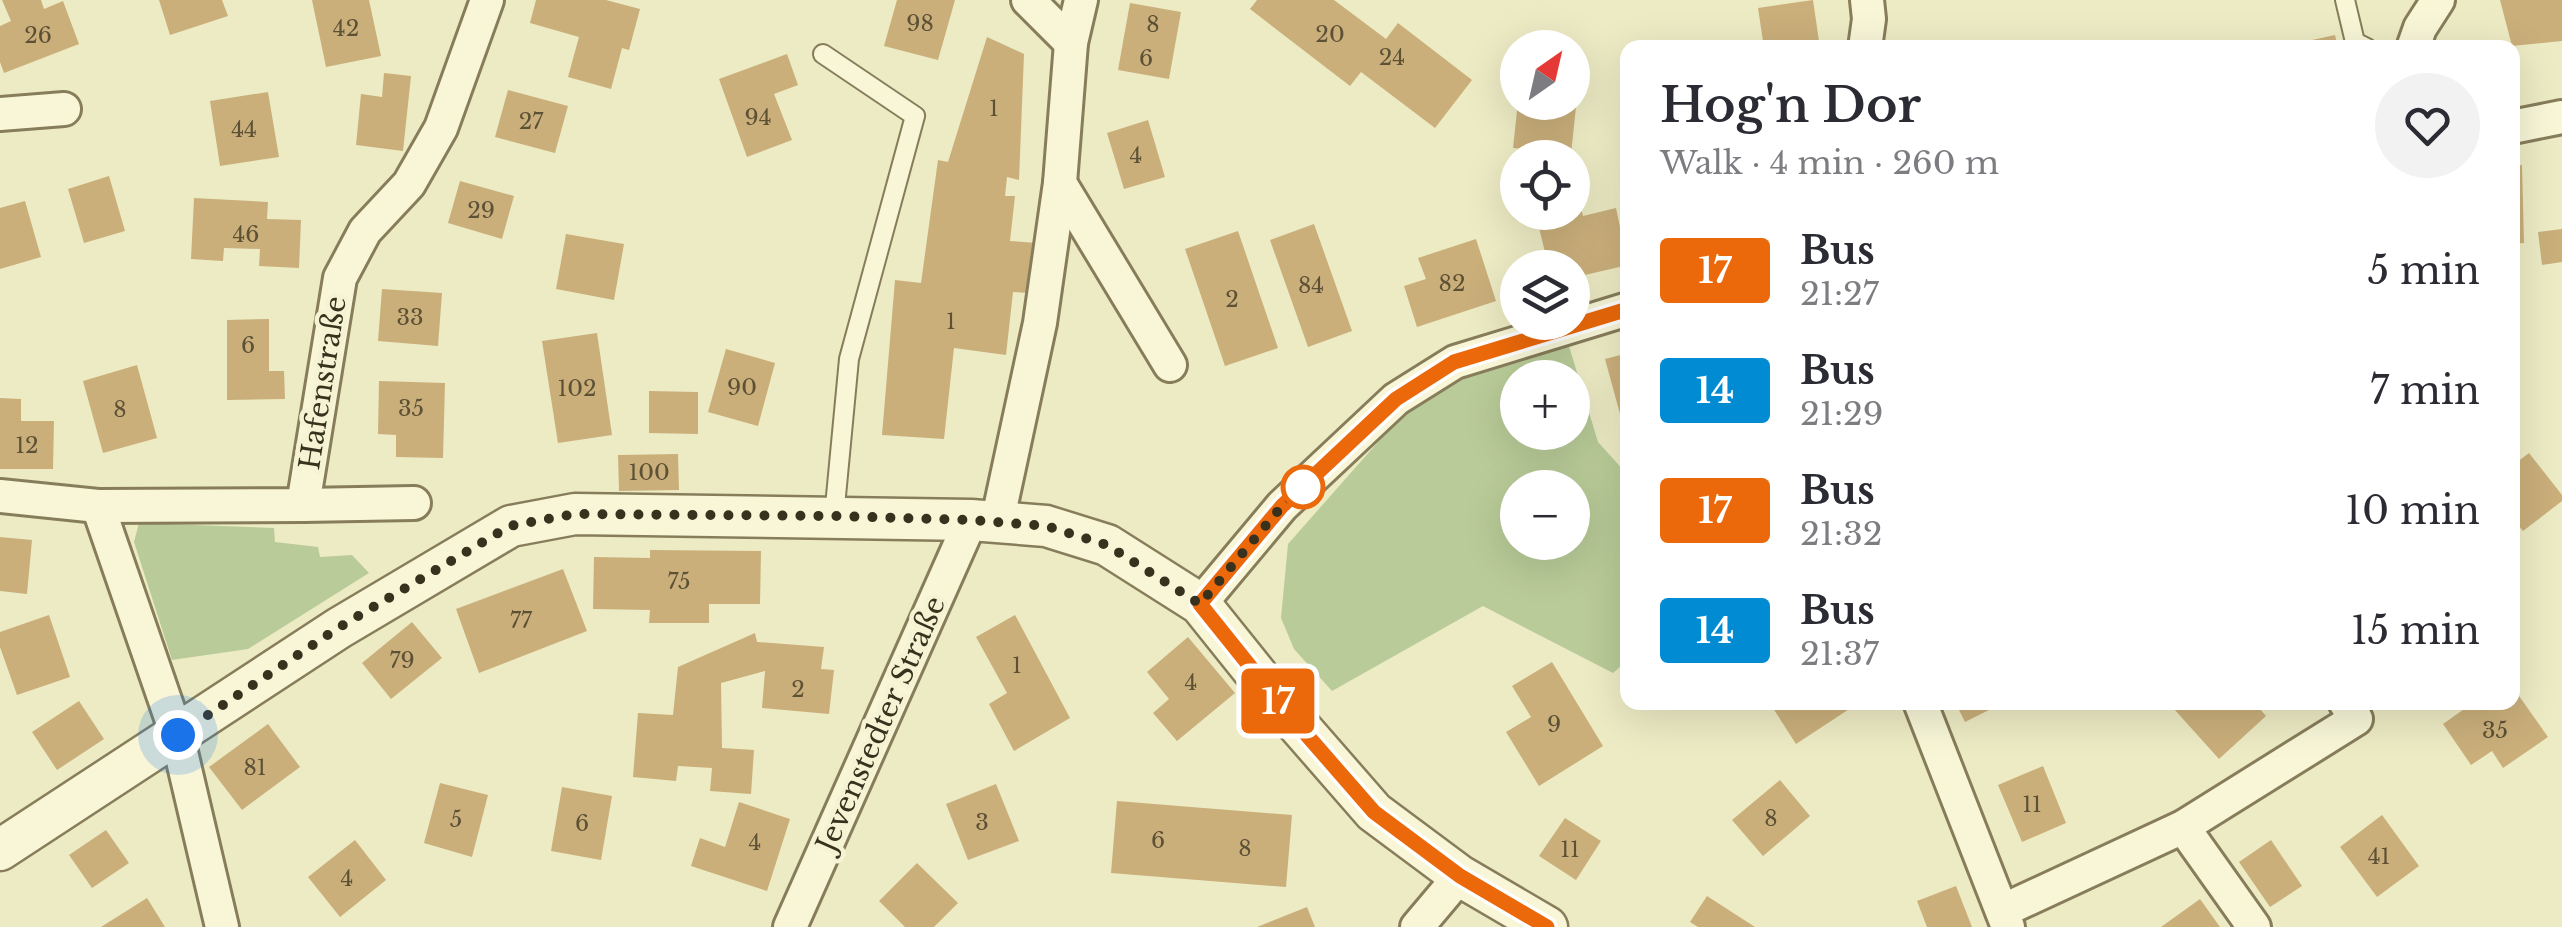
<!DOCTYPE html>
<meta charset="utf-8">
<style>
body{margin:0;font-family:"Libre Baskerville",serif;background:#f2f2f3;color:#2b2b33;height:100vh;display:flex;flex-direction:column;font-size:38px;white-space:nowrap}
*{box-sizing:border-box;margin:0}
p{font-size:32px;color:#7c7c81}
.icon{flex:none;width:55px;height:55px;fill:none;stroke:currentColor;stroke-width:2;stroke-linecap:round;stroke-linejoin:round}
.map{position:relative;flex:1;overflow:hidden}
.drawer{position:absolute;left:1620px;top:40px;width:900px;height:670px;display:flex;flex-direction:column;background:#fff;border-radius:20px;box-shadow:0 10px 40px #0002}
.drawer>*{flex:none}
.badge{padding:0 20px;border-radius:8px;font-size:35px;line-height:65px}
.needle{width:65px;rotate:34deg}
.tools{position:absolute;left:1500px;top:30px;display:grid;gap:20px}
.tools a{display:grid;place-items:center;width:90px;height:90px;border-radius:50%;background:#fff;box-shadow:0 10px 40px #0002;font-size:50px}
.you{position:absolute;width:50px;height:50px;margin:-25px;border:8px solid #fff;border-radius:50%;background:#1a73e8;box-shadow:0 0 0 15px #1a73e833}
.map>.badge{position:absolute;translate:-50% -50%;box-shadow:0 0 0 5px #fff}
.round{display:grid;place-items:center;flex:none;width:105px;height:105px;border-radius:52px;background:#f2f2f3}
.overview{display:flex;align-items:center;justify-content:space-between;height:170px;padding:0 40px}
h1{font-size:48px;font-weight:600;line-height:75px}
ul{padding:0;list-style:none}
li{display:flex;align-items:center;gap:30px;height:120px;padding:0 40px}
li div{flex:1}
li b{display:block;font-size:38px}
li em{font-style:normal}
li .badge{min-width:110px;font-weight:700;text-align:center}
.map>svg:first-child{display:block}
.green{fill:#b9cb98;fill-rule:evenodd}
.building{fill:#caaf7b}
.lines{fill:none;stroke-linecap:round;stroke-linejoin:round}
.service-casing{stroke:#877d5b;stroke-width:22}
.minor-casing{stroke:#877d5b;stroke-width:38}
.tertiary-casing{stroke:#877d5b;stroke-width:45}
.service{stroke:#f8f6d7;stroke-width:18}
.minor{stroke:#f8f6d7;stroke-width:32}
.tertiary{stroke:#f8f6d7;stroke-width:40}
.line-casing{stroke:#fff;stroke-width:22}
.line{stroke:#eb690a;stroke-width:15}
.walk{stroke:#37311e;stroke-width:10;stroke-dasharray:0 18}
.stop-dot{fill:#fff;stroke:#eb690a;stroke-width:5}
.labels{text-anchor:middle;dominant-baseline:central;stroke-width:9;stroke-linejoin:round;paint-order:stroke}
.number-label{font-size:22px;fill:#5c5035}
.street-label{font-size:28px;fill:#37311e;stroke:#f5f3d3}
</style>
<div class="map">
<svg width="2562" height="927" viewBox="0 0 2562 927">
<rect width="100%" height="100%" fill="#edebc4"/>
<g class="green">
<path d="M1569 346 1598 442 1627 474V661L1613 673 1483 606 1332 691 1294 649 1281 618 1288 544 1400 417 1464 376ZM1518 378H1572V432H1518ZM1518 488H1572V542H1518Z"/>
<polygon points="139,523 274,528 275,542 318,547 320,557 352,555 369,573 248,649 172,660 134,542"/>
</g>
<g class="building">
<polygon points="2,0 41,0 44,9 63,1 79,44 4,73 0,62 0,26 11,21"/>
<polygon points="159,0 222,0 228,16 170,35"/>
<polygon points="312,0 369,0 381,56 326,67"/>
<polygon points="536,0 606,0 640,9 629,50 622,48 611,89 568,77 579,37 530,23"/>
<polygon points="897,0 955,0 938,60 884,46"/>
<polygon points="1257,0 1334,0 1386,39 1398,23 1472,80 1435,128 1361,72 1350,86 1250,9"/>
<polygon points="1813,0 1820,48 1764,48 1758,8"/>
<polygon points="2500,0 2562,0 2562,41 2512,46"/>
<polygon points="1130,3 1181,12 1169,79 1118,70"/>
<polygon points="2335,35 2338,48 2285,48 2285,46"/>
<polygon points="987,37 1024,54 1019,180 1007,177 1005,196 1015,196 1010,241 1038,243 1030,293 1013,292 1006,355 954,348 944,439 882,435 895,280 921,283 938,160 948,162"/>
<polygon points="787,54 798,85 774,94 792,140 747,157 719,79"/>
<polygon points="384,73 411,76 403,151 356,145 361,94 382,97"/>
<polygon points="508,90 568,106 555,153 495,137"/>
<polygon points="268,92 279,157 220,166 210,101"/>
<polygon points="1518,102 1576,107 1571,154 1513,148"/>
<polygon points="1148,120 1165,177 1124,189 1107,133"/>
<polygon points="2522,165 2524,243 2512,244 2512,166"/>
<polygon points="109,176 125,231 84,243 68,189"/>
<polygon points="460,181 514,196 502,239 448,223"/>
<polygon points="194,198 268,202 267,219 301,220 299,268 259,266 260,249 224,248 223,261 191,259"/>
<polygon points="1579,200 1583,216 1616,208 1628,265 1572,278 1572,268 1549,268 1535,212 1572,212 1572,201"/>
<polygon points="25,201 41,257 0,269 0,208"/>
<polygon points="1314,224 1352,331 1308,347 1270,240"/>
<polygon points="2562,229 2562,262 2542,265 2538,232"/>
<polygon points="1238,231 1278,348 1225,366 1185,249"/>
<polygon points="566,234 624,244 614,300 556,289"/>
<polygon points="1476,239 1496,301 1417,327 1404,286 1426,279 1418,258"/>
<polygon points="382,289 442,293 438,346 378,341"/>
<polygon points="269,319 269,371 284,371 285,399 227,400 227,320"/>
<polygon points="597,333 612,435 558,443 542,341"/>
<polygon points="726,349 775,363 758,426 708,412"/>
<polygon points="1628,353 1628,436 1626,436 1605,359"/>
<polygon points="137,365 157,438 103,453 83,381"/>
<polygon points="379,381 445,383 443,458 396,457 396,435 378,434"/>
<polygon points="649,391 698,392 698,434 649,433"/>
<polygon points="0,398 21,399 21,421 54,421 53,469 0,469"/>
<polygon points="2529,453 2562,495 2562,501 2523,531 2512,518 2512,466"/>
<polygon points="678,454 679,490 619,491 618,455"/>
<polygon points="0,537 32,540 27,594 0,591"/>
<polygon points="650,550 761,551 760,604 709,604 709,623 649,623 650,610 593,609 594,557 650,558"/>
<polygon points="563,569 587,631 479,673 456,609"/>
<polygon points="49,615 70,677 17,695 0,647 0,632"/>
<polygon points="1015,615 1070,718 1014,751 989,704 1007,693 976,637"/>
<polygon points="412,622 442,658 391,699 362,663"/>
<polygon points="755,633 757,642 824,647 821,669 834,670 829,714 762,708 765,671 721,683 722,748 754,750 751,794 710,791 712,768 678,766 676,781 633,777 638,713 673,715 678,667"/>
<polygon points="1188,637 1235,693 1177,741 1153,713 1169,699 1147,672"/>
<polygon points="1552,662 1603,746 1539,786 1506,732 1531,717 1512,686"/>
<polygon points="2512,686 2548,737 2503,768 2492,751 2471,765 2443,724 2474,702 2512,702"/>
<polygon points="79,701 104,739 57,770 32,732"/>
<polygon points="1769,702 1860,702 1796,744"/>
<polygon points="1955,702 2005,702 1965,722"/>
<polygon points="2181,702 2254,702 2266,716 2219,759 2174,709"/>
<polygon points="268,724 300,767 242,810 209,767"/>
<polygon points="2043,766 2066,823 2022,842 1998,785"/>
<polygon points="1780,780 1810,816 1763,856 1732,820"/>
<polygon points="440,783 488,795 472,857 424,843"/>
<polygon points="996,784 1019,841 968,860 946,804"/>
<polygon points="562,787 612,796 601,860 551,851"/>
<polygon points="1117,801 1292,815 1286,887 1111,873"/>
<polygon points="739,802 790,819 767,891 691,866 700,838 725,847"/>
<polygon points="2382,815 2419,866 2377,897 2340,847"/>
<polygon points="1565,818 1601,841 1576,880 1539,856"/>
<polygon points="106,830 129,863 92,888 69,855"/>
<polygon points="355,840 386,880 340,917 308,877"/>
<polygon points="2271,840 2302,886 2270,907 2239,862"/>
<polygon points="917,863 958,903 934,927 905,927 879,901"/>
<polygon points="1956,886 1972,927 1927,927 1917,901"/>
<polygon points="1707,896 1755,927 1698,927 1690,922"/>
<polygon points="147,898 165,927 101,927"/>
<polygon points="2200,899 2220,927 2161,927"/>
<polygon points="1307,907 1315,927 1257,927"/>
</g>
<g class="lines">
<defs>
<g id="service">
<polyline points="2345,0 2355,42 2367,48"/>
<polyline points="823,54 915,116 849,359 834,517"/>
</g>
<g id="minor">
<polyline points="1028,0 1071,43"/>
<polyline points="1865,48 1869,19 1867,0"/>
<polyline points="2413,48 2420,28 2438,0"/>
<polyline points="0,114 64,109"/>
<polyline points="2512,127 2562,117"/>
<polyline points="1060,183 1170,365"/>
<polyline points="0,496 98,506 303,505 340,278 365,231 409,184 441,128 487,0"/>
<polyline points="303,505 414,503"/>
<polyline points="98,506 177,735 222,927"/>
<polyline points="997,523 1040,323 1060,183 1071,43 1081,0"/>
<polyline points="1200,604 1282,506 1396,399 1455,362 1628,309"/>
<polyline points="1920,702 2008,927"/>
<polyline points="2183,827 2254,927"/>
<polyline points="2002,911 2183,827 2356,719 2345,702"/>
<polyline points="790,927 971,520"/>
<polyline points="1417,927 1460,876"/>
</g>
<polyline id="tertiary" points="0,850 339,628 511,526 575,514 971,520 1046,526 1107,545 1200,604 1285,710 1374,812 1460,876 1547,927"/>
</defs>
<use href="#service" class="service-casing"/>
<use href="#minor" class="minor-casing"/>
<use href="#tertiary" class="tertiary-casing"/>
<use href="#service" class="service"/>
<use href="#minor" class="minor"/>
<use href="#tertiary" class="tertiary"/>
</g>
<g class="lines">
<defs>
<polyline id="line" points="1547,927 1460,876 1374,812 1285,710 1200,604 1282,506 1396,399 1454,362 1628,309"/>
</defs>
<use href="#line" class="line-casing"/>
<use href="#line" class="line"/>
<polyline class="walk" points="178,735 338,628 510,526 575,514 834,516 971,520 1046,526 1107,545 1200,604 1282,506 1305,485 1303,487"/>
</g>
<circle class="stop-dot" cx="1303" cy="487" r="20"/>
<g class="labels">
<g class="number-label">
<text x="920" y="23">98</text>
<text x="1153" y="24">8</text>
<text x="346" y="28">42</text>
<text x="1330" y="34">20</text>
<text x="38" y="35">26</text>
<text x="1392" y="57">24</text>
<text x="1146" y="58">6</text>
<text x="994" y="108">1</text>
<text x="758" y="117">94</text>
<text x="531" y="121">27</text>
<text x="244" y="129">44</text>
<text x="1136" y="155">4</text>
<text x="481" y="210">29</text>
<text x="246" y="234">46</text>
<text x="1452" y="283">82</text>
<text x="1311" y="285">84</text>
<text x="1232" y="299">2</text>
<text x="410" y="317">33</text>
<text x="951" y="321">1</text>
<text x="248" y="345">6</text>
<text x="742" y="387">90</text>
<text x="577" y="388">102</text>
<text x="411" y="408">35</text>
<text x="120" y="409">8</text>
<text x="27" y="445">12</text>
<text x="649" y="472">100</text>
<text x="679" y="581">75</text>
<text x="521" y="620">77</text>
<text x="402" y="660">79</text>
<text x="1017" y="665">1</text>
<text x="1191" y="682">4</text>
<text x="798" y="689">2</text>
<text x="1554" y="724">9</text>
<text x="2495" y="730">35</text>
<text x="255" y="767">81</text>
<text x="2032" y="804">11</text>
<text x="1771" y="818">8</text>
<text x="456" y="819">5</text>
<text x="982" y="822">3</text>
<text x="582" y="823">6</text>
<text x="1158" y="840">6</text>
<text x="755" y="842">4</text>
<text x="1245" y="848">8</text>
<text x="1570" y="849">11</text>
<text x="2379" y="856">41</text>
<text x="347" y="878">4</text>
</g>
<g class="street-label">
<text transform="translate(323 383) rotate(-81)">Hafenstraße</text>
<text transform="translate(881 724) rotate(-66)">Jevenstedter Straße</text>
</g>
</g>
</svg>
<div class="tools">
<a><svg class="needle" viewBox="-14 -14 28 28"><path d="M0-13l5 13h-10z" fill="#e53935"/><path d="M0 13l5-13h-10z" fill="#7c7c81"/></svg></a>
<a><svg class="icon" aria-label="locate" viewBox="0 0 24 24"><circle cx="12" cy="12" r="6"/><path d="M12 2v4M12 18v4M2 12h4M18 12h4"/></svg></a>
<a><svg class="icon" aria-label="layers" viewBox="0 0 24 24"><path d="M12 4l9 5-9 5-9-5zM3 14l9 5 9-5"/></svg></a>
<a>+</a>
<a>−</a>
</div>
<div class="you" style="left:178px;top:735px"></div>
<b class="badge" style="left:1278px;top:701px;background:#eb690a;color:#fff">17</b>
<section class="drawer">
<div class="overview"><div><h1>Hog'n Dor</h1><p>Walk · 4 min · 260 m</p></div><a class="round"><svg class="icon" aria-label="heart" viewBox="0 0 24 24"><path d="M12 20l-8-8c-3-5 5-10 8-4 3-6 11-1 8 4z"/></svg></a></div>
<ul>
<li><span class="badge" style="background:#eb690a;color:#fff">17</span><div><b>Bus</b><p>21:27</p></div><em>5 min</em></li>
<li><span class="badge" style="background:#008bd2;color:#fff">14</span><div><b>Bus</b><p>21:29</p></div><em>7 min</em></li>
<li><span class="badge" style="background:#eb690a;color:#fff">17</span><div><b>Bus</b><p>21:32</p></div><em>10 min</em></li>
<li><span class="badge" style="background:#008bd2;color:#fff">14</span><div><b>Bus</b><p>21:37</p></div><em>15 min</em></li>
</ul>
</section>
</div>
